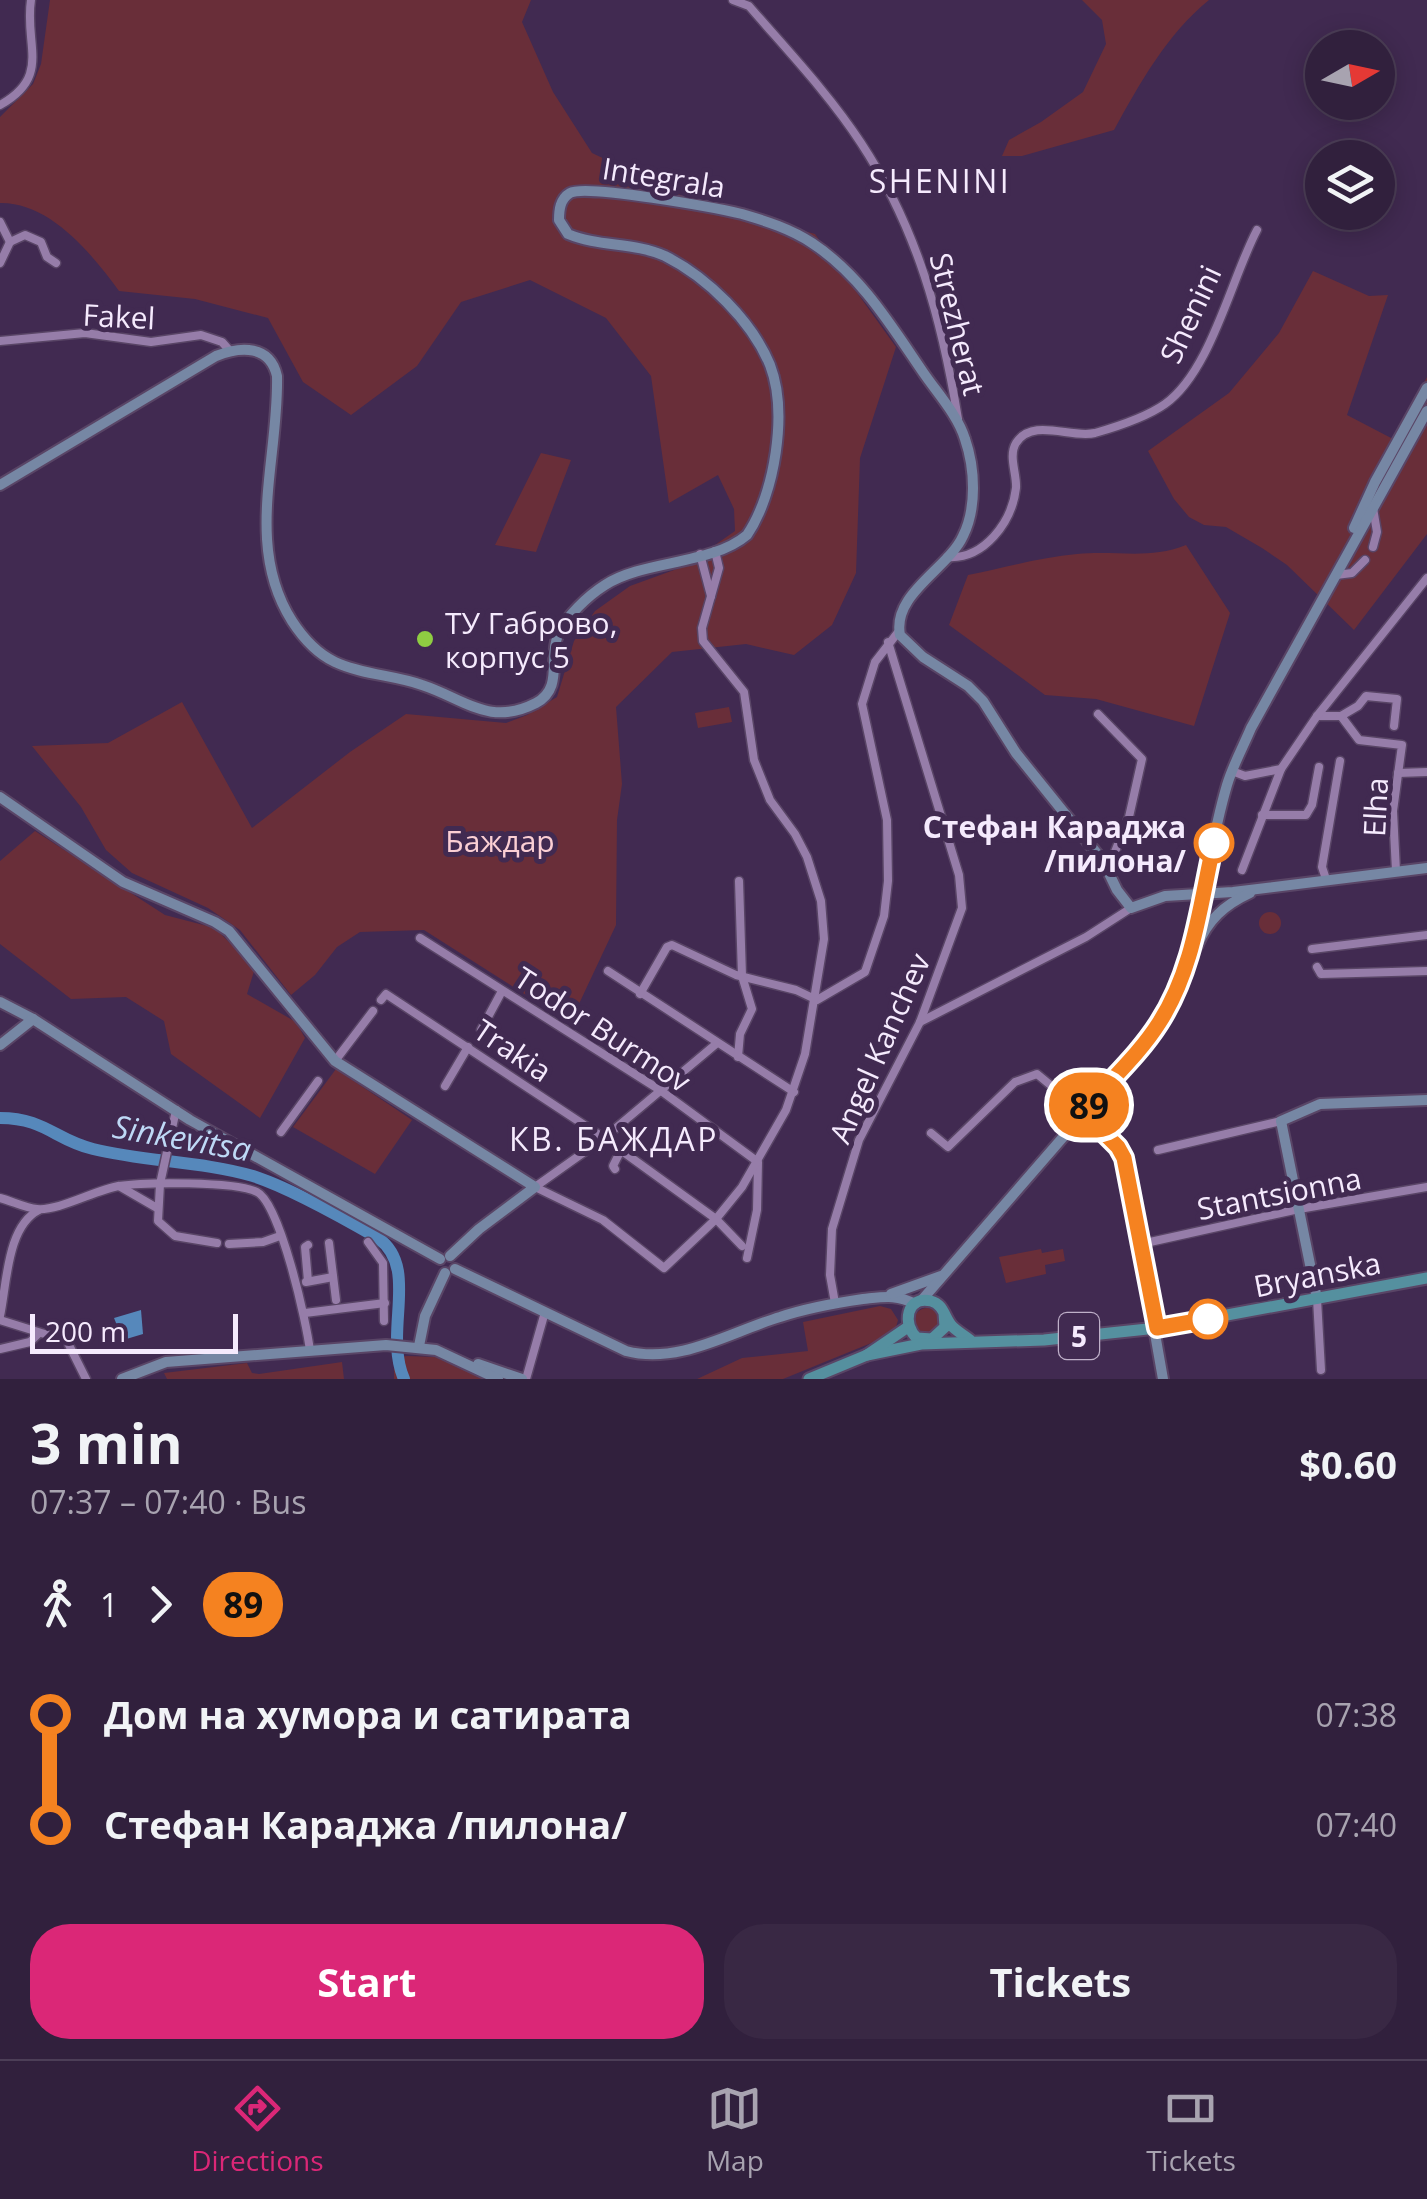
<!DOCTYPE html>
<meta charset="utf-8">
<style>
body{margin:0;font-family:"Open Sans",sans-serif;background:#392844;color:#f1f3f6;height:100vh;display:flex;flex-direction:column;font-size:38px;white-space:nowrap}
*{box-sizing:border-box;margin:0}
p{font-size:32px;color:#a8a3b0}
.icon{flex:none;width:55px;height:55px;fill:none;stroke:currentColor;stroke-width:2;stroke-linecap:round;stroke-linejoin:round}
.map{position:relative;height:1379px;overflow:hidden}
.sheet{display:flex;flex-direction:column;background:#31203d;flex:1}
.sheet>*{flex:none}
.badge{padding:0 20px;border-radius:32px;font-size:35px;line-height:65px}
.needle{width:65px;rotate:81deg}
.tools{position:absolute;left:1305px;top:30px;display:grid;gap:20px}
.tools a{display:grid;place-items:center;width:90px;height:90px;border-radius:50%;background:#31203d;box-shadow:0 5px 25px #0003,0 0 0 2px #4c3e57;font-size:50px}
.scale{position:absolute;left:30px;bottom:25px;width:208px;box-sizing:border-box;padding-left:10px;border:5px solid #f5eafd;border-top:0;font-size:28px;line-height:35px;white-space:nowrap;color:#f5eafd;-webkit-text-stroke:8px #412a51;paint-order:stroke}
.map>.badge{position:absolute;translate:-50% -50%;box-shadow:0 0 0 5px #fff}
.legs{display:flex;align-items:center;gap:15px;height:110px;padding:0 30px;font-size:32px}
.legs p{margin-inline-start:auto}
.overview{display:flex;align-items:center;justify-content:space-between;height:170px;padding:0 30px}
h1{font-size:55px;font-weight:700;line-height:75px}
.button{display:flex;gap:20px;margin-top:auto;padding:20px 30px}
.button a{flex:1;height:115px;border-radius:40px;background:#db2777;color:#fff;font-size:40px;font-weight:700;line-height:115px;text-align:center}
.button a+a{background:#392844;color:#f1f3f6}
ul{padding:0 30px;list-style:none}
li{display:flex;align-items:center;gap:35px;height:110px;font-size:38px}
li i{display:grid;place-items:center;width:15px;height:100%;margin:0 12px;background:currentColor}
li i::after{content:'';width:25px;height:25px;margin:-12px;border:8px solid;border-radius:50%;background:#31203d}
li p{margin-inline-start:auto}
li:first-child i{background:linear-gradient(#0000 50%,currentColor 0)}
li:last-child i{background:linear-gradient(currentColor 50%,#0000 0)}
.tab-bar{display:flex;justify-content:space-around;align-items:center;height:140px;border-top:2px solid #4c3e57;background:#31203d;font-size:28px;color:#a8a3b0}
.tab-bar a{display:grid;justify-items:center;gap:5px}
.tab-bar .current{color:#db2777}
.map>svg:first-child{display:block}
.green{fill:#692e39}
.water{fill:#5688bb}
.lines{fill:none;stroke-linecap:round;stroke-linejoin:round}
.river{stroke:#5688bb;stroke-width:12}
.street-casing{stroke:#594566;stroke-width:11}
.secondary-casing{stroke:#594566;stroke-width:14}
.primary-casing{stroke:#594566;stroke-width:15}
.street{stroke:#967da9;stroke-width:8}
.secondary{stroke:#7687a4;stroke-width:10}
.primary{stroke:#55909f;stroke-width:11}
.line-1-casing{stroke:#fff;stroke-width:22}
.line-1{stroke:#f58220;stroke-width:15}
.poi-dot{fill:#8fcd42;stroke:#412a51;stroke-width:4}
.stop-1-dot{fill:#fff;stroke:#f58220;stroke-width:5}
.labels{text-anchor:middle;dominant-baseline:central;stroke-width:10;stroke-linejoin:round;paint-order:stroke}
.shield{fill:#412a51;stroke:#bfb0c9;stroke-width:2.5}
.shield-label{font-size:28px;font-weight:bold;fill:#f5eafd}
.street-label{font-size:30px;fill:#f5eafd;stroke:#412a51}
.poi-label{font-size:30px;fill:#f5eafd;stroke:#412a51;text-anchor:start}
.stop-label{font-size:30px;font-weight:bold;fill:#f5eafd;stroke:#412a51;text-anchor:end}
.park-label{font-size:30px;fill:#fbcfd4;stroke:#412a51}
.neighbourhood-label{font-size:32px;letter-spacing:2.5px;fill:#f5eafd;stroke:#412a51}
.water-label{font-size:32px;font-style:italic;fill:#bed9f6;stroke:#412a51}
</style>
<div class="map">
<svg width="1427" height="1379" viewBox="0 0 1427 1379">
<rect width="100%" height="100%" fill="#412a51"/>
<g class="green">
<path d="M50 0H531L522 22 553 92 592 153 689 199 815 234 896 347 860 458 856 573 832 625 794 655 746 644 672 652 616 707 622 784 617 820 616 925 570 1023 424 930 360 932 337 947 315 975 291 995 240 930 208 908 132 873 106 850 81 807 32 746 108 743 182 702 252 828 350 752 406 714 506 723 527 715 557 697 574 641 595 611 630 586 685 566 735 531 734 509 718 475 669 503 651 376 606 318 530 280 461 302 417 366 351 415 303 382 268 318 195 299 119 291C92 254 50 202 0 203V117L33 84 41 64Z"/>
<path d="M1082 0H1209C1167 34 1140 83 1114 130L1022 156H1002L1009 140 1041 122 1083 92 1106 44 1102 20Z"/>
<polygon points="1313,271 1369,296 1388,295 1347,415 1393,439 1427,377 1427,534 1354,630 1287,565 1262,548 1226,527 1204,525 1189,517 1174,499 1148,451 1229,393 1279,333"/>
<polygon points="541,453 571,460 536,552 495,545"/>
<path d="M1186 545 1230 613 1194 726 1096 699 1045 695 949 625 968 575C1004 568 1041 557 1077 554 1117 550 1148 560 1186 545Z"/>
<polygon points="729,707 732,722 698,728 695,713"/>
<polygon points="35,831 165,915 215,928 255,968 247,994 296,1022 305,1038 260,1118 171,1054 164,1021 126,997 71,999 0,944 0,861"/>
<circle cx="1270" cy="923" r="11"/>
<polygon points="336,1069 412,1120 375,1174 293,1127"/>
<polygon points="1041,1249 1042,1253 1063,1249 1065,1261 1045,1265 1046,1274 1006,1283 999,1257"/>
<polygon points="880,1306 891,1309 898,1320 896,1327 886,1337 783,1379 697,1379 742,1358 808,1351 803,1322"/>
<circle cx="927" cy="1321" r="13"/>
<polygon points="408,1356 435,1357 489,1379 394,1379 394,1357"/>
<polygon points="342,1362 344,1379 167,1379 164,1373 247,1363 252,1373 259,1374"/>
</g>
<polygon class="water" points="141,1310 143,1334 123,1340 114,1318"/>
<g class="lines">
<path class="river" d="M0 1118C45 1118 55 1140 93 1149 146 1162 201 1161 253 1176 288 1187 345 1219 378 1238 420 1268 383 1331 404 1379"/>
<defs>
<g id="street">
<path d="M733 0 749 6C787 50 829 94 861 143 917 228 942 320 958 419"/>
<path d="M0 105C52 76 24 45 31 0"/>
<polyline points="0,222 10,242"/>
<polyline points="0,263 10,242 25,235 41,242 47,257 56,263"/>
<polyline points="0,341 85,333 151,342 201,335 222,342 230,351"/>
<polyline points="1373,547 1377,532 1373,508"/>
<polyline points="700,554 711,596"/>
<path d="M947 557C984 560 1012 522 1016 488 1017 474 1008 456 1016 443 1033 417 1071 439 1095 433 1116 427 1148 416 1165 404 1211 371 1231 279 1257 230"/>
<polyline points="1336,575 1352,573 1365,560"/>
<polyline points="1098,714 1142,759 1129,817 1108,869"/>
<polyline points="1317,716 1341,716 1359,740 1402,745 1393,811 1396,871"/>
<polyline points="1341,716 1358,706 1366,696 1397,699 1394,726"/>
<polyline points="1232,771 1245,776 1281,769 1317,716 1427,578"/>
<polyline points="1398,773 1427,772"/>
<polyline points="1262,815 1306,815 1312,805 1319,767"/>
<polyline points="1242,870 1281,769"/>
<polyline points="1326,879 1322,867 1340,761"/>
<polyline points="420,938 660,1090 758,1162 757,1210 747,1258"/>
<polyline points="1312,949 1427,935"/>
<polyline points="1317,967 1321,974 1427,971"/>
<polyline points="608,971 794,1092"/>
<polyline points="640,994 667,947 672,945 736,975 796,990 817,1000 865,972 884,916 888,881 887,820 862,704 875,662 899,631"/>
<polyline points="381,1000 386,994 604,1138 716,1219 742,1246"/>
<polyline points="920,1022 1086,937 1131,908"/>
<polyline points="481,1030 502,991"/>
<polyline points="738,1057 740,1034 752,1009 742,976 739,881"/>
<polyline points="335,1061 373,1011"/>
<polyline points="445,1086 468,1047"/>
<polyline points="176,1110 160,1184 158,1221 175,1236 217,1243"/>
<polyline points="281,1132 318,1081"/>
<polyline points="931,1133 948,1147 1015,1082 1037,1074 1083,1112"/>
<polyline points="1158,1150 1281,1121"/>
<polyline points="615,1169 613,1166 621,1150"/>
<polyline points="119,1186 157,1208"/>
<polyline points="535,1187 603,1220 664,1268 716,1219 742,1187 786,1110 805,1054 824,939 821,901 807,857 795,834 770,800 754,760 744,692 703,641 702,628 719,568 715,551"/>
<polyline points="535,1187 604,1138 716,1044"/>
<path d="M0 1198C12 1201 25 1208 37 1209 59 1211 95 1190 119 1186 144 1182 235 1181 257 1192 280 1203 307 1324 310 1351"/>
<polyline points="368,1242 383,1263 384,1321"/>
<polyline points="329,1243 336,1300"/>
<polyline points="229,1244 263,1242 280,1236"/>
<polyline points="1141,1244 1299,1209 1427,1187"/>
<polyline points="308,1281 305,1247 308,1245"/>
<polyline points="306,1282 333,1277"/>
<polyline points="1317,1299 1321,1370"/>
<polyline points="835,1303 830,1275 832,1229 859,1140 920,1022 962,908 959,875 888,642"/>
<polyline points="305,1313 385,1303"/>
<path d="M0 1316C7 1283 7 1226 39 1210"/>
<polyline points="0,1320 67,1341 86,1379"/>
<polyline points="0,1349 30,1342 38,1334"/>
<polyline points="526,1379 545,1312"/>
</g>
<g id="secondary">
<path d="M0 485 216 356C241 346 270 345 277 376 279 459 244 545 292 621 303 638 316 653 335 662 363 675 394 675 422 685 465 699 489 727 536 703 564 688 548 658 558 635 565 617 589 595 605 585 643 560 712 565 747 535 775 494 788 412 770 365 752 321 707 277 665 256 634 242 599 247 568 234L559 220C559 210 560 199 570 193 586 184 717 208 742 214 766 221 791 229 812 243 862 276 892 327 925 375 939 395 958 416 965 439 975 468 977 508 963 536 948 569 892 594 900 635L923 657 968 686 983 701 1016 753 1103 861 1117 890 1131 908 1165 896 1233 892 1427 868"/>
<polyline points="1354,528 1375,482 1427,388"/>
<polyline points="0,797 123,882 215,922 229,931 335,1061 535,1187 479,1229 450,1256"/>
<path d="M1197 946C1208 920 1224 905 1250 893"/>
<polyline points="0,1002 33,1019 190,1120 440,1259"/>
<polyline points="0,1045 33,1019"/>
<polyline points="1083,1112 1124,1158 1163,1379"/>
<path d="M455 1269 626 1351C679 1365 730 1332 780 1317 807 1308 835 1303 863 1299 883 1297 897 1294 915 1304"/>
<polyline points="891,1294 941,1276"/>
<polyline points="1317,1299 1281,1121 1320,1104 1427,1100"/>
<path d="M921 1301 1137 1052C1205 966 1198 883 1227 785 1233 765 1243 747 1251 728L1427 411"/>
<polyline points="419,1346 425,1316 445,1273"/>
<polyline points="478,1364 522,1379"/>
<polyline points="122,1379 166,1362 386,1345 436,1350 498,1379"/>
</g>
<g id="primary">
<path d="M944 1313 945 1327 932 1339 917 1338C902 1325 906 1295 931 1301 943 1304 944 1316 951 1325 956 1331 964 1335 970 1340"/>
<polyline points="867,1355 921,1344 1044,1340 1157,1328 1427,1278"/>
<polyline points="809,1379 867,1355 908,1327"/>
</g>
</defs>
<use href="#street" class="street-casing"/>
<use href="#secondary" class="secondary-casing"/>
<use href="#primary" class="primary-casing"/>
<use href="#street" class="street"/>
<use href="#secondary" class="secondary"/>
<use href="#primary" class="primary"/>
</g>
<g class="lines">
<defs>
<path id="line-1" d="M1208 1319 1157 1328 1124 1158 1118 1147 1083 1112C1108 1082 1138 1056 1159 1023 1194 969 1200 904 1214 843"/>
</defs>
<use href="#line-1" class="line-1-casing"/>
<use href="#line-1" class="line-1"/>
</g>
<circle class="poi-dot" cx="425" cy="639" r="10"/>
<g class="stop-1-dot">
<circle cx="1214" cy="843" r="18"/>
<circle cx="1208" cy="1319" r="18"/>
</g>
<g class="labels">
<rect class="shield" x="1059" y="1313" width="40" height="46" rx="8"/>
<g class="shield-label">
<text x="1079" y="1336">5</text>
</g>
<g class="street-label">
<text transform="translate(664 177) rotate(9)">Integrala</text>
<text transform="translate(1190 314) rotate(-65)">Shenini</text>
<text transform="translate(119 316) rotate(3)">Fakel</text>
<text transform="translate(958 324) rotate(76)">Strezherat</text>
<text transform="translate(1375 807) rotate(-87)">Elha</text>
<text transform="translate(603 1029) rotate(33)">Todor Burmov</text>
<text transform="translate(879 1048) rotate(-66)">Angel Kanchev</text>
<text transform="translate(513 1050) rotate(34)">Trakia</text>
<text transform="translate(1279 1193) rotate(-11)">Stantsionna</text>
<text transform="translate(1317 1274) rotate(-11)">Bryanska</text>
</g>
<g class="poi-label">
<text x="445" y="622">ТУ Габрово,<tspan x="445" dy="34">корпус 5</tspan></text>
</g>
<g class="stop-label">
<text x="1186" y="826">Стефан Караджа<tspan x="1186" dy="34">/пилона/</tspan></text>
</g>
<g class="park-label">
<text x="500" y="840">Баждар</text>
</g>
<g class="neighbourhood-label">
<text x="940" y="180">SHENINI</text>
<text x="614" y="1138">КВ. БАЖДАР</text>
</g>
<g class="water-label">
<text transform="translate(182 1137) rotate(10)">Sinkevitsa</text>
</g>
</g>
</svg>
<div class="tools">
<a><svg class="needle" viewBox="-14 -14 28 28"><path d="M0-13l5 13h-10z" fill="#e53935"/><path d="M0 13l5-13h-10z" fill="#a8a3b0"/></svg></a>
<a><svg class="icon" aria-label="layers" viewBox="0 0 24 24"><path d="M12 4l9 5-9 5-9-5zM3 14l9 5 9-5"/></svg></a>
</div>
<div class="scale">200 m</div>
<b class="badge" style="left:1089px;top:1105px;background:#f58220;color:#111">89</b>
</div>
<section class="sheet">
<div class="overview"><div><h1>3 min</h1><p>07:37 – 07:40 · Bus</p></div><b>$0.60</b></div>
<div class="legs"><svg class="icon" aria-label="walk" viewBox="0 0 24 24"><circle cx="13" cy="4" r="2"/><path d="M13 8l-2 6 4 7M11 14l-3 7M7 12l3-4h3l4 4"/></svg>1<svg class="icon" aria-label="forward" viewBox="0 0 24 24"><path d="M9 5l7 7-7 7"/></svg><b class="badge" style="background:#f58220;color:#111">89</b></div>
<ul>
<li><i style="color:#f58220"></i><b>Дом на хумора и сатирата</b><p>07:38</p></li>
<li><i style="color:#f58220"></i><b>Стефан Караджа /пилона/</b><p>07:40</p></li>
</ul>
<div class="button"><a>Start</a><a>Tickets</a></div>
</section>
<nav class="tab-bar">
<a class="current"><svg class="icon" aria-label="directions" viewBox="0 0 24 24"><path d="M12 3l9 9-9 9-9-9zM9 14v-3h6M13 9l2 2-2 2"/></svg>Directions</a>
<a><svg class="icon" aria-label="map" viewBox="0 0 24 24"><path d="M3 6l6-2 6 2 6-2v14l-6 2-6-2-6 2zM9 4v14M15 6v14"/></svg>Map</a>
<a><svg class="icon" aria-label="tickets" viewBox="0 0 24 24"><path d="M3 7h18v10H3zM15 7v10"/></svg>Tickets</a>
</nav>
